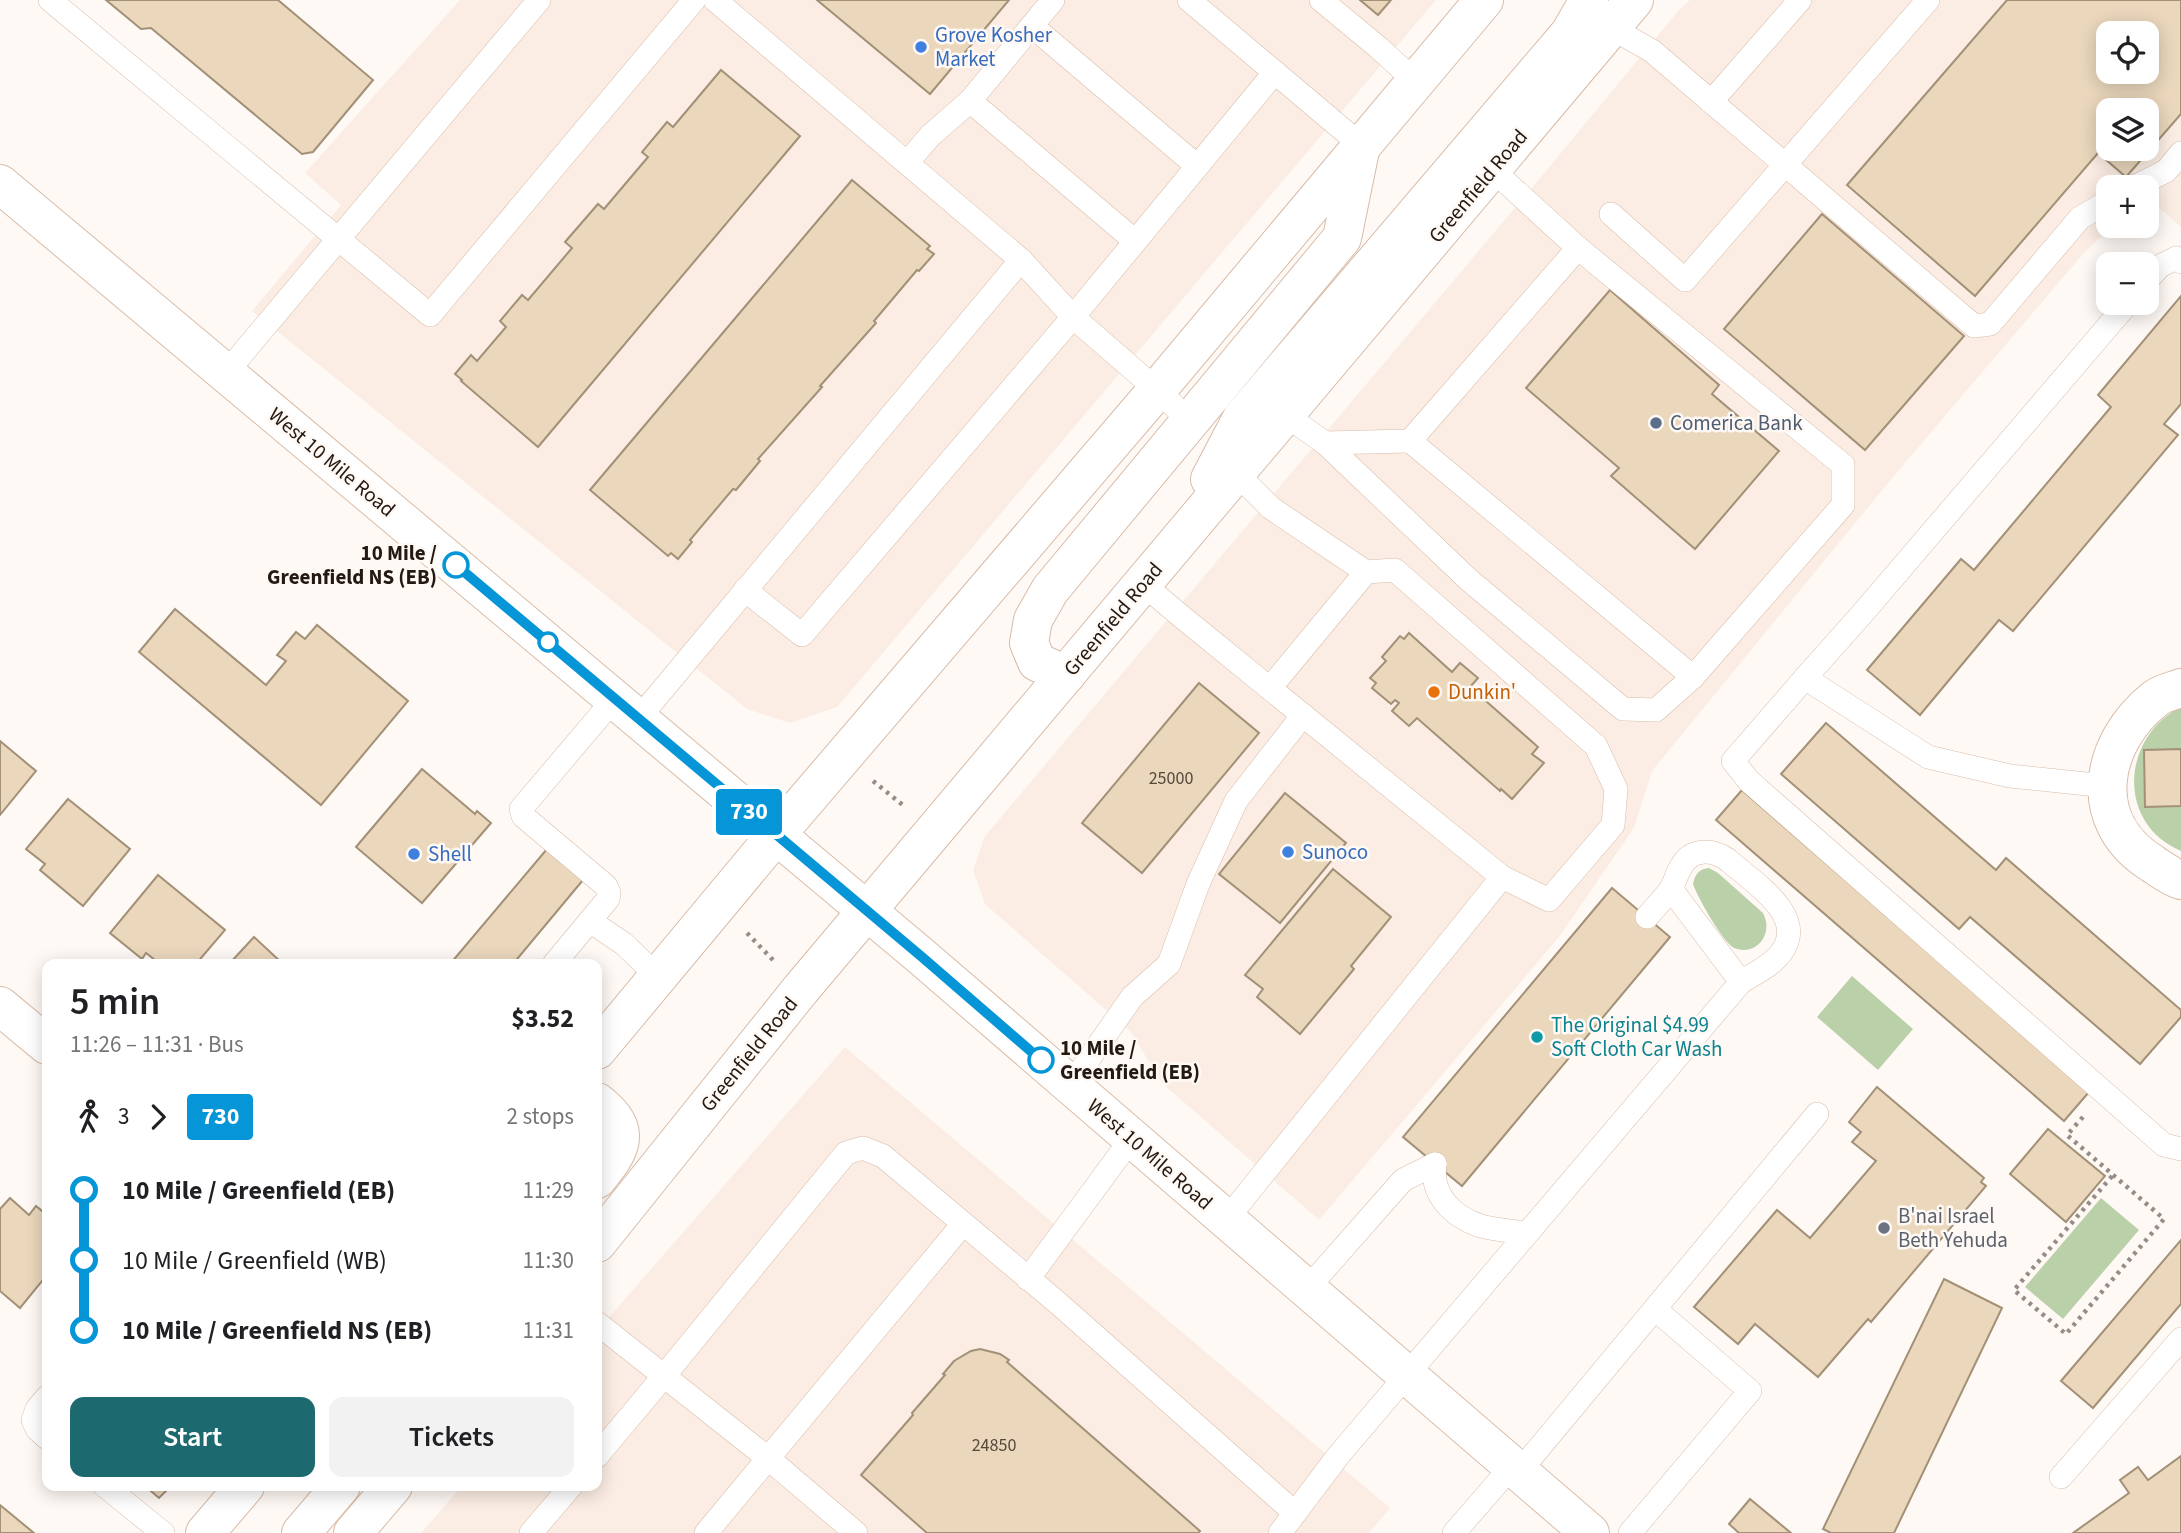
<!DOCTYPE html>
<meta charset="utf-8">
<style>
body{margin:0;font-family:"Source Sans 3",sans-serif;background:#f2f2f2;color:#202124;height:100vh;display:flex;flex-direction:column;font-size:26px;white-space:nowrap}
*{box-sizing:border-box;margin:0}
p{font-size:23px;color:#757577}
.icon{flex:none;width:38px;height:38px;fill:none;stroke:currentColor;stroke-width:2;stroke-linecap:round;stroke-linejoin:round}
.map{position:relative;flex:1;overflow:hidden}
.panel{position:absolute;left:42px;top:959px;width:560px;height:532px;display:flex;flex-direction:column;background:#fff;border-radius:14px;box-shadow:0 4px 18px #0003}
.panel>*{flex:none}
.badge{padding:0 14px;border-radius:5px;font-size:24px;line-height:46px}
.buttons{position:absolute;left:2096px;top:21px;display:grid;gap:14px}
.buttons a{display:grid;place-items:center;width:63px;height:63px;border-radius:14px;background:#fff;box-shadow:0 4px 18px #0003;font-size:35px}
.map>.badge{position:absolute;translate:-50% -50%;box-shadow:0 0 0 4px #fff}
.legs{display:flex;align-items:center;gap:10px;height:77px;padding:0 28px;font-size:23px}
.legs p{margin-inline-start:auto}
.summary{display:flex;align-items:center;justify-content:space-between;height:119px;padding:0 28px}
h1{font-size:38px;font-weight:600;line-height:52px}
.cta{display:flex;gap:14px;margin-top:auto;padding:14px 28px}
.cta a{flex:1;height:80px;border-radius:14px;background:#1c696f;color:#fff;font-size:28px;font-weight:600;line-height:80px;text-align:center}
.cta a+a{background:#f2f2f2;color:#202124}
ul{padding:0 28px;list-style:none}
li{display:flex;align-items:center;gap:24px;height:70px;font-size:26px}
li i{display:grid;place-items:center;width:10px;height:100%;margin:0 9px;background:currentColor}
li i::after{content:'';width:18px;height:18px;margin:-9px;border:5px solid;border-radius:50%;background:#fff}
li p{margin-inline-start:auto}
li:first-child i{background:linear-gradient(#0000 50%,currentColor 0)}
li:last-child i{background:linear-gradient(currentColor 50%,#0000 0)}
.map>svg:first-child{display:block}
.built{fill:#fbede3;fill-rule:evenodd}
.green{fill:#bad0a9}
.building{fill:#ead7bc;stroke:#a29077;stroke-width:2;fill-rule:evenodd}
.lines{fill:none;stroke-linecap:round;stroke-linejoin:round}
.lane-casing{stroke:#d8bca8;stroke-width:24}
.street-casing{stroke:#d8bca8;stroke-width:40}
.secondary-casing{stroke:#d8bca8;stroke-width:40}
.path{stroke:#958d88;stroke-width:4.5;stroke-dasharray:3.5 5;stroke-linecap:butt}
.lane{stroke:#fff;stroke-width:23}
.street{stroke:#fff;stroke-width:38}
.secondary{stroke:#fff;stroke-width:38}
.line-1-casing{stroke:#fff;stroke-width:16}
.line-1{stroke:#0696d7;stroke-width:10}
.shop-dot{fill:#3f7fe0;stroke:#fff9f5;stroke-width:2.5}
.service-dot{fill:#5c6f8a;stroke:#fff9f5;stroke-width:2.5}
.stop-1-dot{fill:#fff;stroke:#0696d7;stroke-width:3.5}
.food-dot{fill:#e8710a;stroke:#fff9f5;stroke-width:2.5}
.culture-dot{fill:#0f9aa8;stroke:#fff9f5;stroke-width:2.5}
.worship-dot{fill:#6b7280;stroke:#fff9f5;stroke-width:2.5}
.labels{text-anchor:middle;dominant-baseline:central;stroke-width:5;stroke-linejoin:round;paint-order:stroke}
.number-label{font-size:18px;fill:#55483c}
.shop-label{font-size:21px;fill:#366cbe;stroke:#fff9f5;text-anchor:start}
.street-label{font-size:21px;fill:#231912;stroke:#fff9f5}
.service-label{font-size:21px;fill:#4e5e75;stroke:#fff9f5;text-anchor:start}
.stop-label{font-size:21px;font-weight:bold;fill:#231912;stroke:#fff9f5;text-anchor:end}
.food-label{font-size:21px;fill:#c56008;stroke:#fff9f5;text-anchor:start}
.culture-label{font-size:21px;fill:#0d838f;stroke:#fff9f5;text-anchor:start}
.worship-label{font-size:21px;fill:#5b616d;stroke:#fff9f5;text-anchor:start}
</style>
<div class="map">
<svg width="2181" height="1533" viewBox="0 0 2181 1533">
<rect width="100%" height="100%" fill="#fff9f5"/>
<g class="built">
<polygon points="460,0 1436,0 837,707 790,723 747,709 252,311 341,205 305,173"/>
<path d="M1690 0H2181V227L2147 197V187H2109V226H2112L2083 254 1893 477 1652 771 1634 828 1559 937 1319 1220 1163 1084 1130 1031 985 904 973 870 985 836 1541 177 1679 10ZM2109 33H2147V72H2109ZM2109 110H2147V149H2109Z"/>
<polygon points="845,1047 1390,1508 1369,1533 421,1533 462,1486 597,1486 597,1331"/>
</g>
<g class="green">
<path d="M2181 707V851C2116 824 2121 737 2181 707Z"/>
<path d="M1709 868 1718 873 1763 913C1774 933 1757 957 1734 948 1723 943 1697 896 1693 884 1695 874 1699 869 1709 868Z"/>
<polygon points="1852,976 1913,1029 1878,1070 1817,1017"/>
<polygon points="2101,1198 2139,1230 2063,1319 2025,1287"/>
</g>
<g class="building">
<polygon points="106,0 278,0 373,80 313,152 302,154 151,28 141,29"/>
<polygon points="817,0 1009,0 930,94"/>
<polygon points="1360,0 1391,0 1378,15"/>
<path d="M2007 0H2181V114L2126 177 2098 153 1975 296 1847 185ZM2109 33H2147V72H2109ZM2109 110H2147V149H2109Z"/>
<polygon points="721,70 800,136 538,447 461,381 462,380 455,374 471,355 477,361 506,327 500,321 522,295 528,300 572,248 565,242 598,204 604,209 648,157 642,152 667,122 673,127"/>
<polygon points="852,180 930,246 927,249 934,254 919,271 917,270 874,321 876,323 820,386 822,387 758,459 760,461 736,490 733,489 690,540 692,542 678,559 671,553 668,556 590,490"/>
<polygon points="1822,214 1964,336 1865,450 1724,329"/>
<polygon points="1610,290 1719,385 1712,394 1779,451 1695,549 1611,476 1619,468 1526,388"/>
<polygon points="2181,296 2181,404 2164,424 2178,435 2013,631 1999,620 1920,715 1867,670 1961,559 1974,570 2111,407 2098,395"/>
<polygon points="175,609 266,685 286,661 277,655 296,632 305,639 317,625 408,701 321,805 139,652"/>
<polygon points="1409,633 1452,672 1460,663 1478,678 1470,687 1538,747 1532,754 1544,763 1512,799 1501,789 1500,791 1417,718 1409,726 1392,711 1399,703 1395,700 1391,704 1372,688 1376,683 1370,678 1386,661 1382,657 1400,636 1404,639"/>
<polygon points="1199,683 1259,733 1142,873 1082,823"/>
<polygon points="1826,723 1996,870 2006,858 2181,1010 2181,1017 2140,1064 1970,917 1959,929 1781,774"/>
<polygon points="0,741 36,771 0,815"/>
<polygon points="2181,749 2181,806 2145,807 2144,750"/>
<polygon points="422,769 475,814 477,811 491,823 422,903 356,847"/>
<polygon points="1742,790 2089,1092 2064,1121 1716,820"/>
<polygon points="1285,793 1346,843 1280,923 1219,874"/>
<polygon points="68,799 130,849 83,906 40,870 45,864 26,849"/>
<polygon points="547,849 583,880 513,964 450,964"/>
<polygon points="1333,869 1391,917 1351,966 1354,969 1300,1034 1257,997 1263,989 1245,975"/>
<polygon points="158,875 225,930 196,964 160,964 146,953 142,959 110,933"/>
<polygon points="1612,888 1670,937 1462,1186 1403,1137"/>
<polygon points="254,937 283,964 229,964"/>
<polygon points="1877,1087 1984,1178 1981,1182 1986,1186 1871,1322 1868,1319 1818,1377 1755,1324 1738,1344 1694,1307 1777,1210 1810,1238 1876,1161 1852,1142 1861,1132 1849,1122"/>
<polygon points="2048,1129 2105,1176 2066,1222 2010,1174"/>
<polygon points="10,1198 29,1215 36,1206 47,1215 47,1275 20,1308 0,1291 0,1209"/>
<polygon points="2181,1240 2181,1304 2093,1408 2061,1381"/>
<polygon points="1944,1279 2002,1308 1894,1533 1831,1533 1823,1529"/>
<polygon points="980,1349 1000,1354 1009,1360 1007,1362 1200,1531 1198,1533 927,1533 861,1475 913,1415 912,1413 945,1375 943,1374 954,1361 971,1351"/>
<polygon points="2181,1456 2181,1533 2073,1533 2129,1493 2120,1480 2138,1467 2148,1480"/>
<polygon points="145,1486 171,1486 159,1498"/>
<polygon points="1750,1499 1791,1533 1739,1533 1729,1524"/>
<polygon points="0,1505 34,1533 0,1533"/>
</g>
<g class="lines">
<defs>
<g id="lane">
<polyline points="50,0 430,315 694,0"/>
<polyline points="715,0 1021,260 1073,317 1157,390 1190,421"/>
<polyline points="1189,0 1361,145"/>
<polyline points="1321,0 1379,48 1415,81"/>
<polyline points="1032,26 1197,166"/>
<polyline points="1610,27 1652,51 1974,326 1990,324 2080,218 2109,201"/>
<polyline points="970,101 1135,241"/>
<polyline points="1711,102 1800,0"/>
<polyline points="907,163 930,136 970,101 1053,0"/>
<polyline points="2134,187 2166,171 2181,153"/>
<polyline points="1611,214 1685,280 1928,0"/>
<polyline points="2147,280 2160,266 2176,258 2181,262"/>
<polyline points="226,373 539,0"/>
<polyline points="1277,409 1325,443 1410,441 1578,248 1485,163"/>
<polyline points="1410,441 1693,677"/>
<polyline points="1325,443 1469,580 1623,709 1656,710 1693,677 1843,505 1843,465 1578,248"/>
<polyline points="1143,584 1182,617 1502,877 1549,900 1613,825 1616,789 1596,746 1395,570 1366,572 1271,508 1236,473"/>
<polyline points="745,590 802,635 1073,317 1275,72"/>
<polyline points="1805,678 1862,614 2128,303"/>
<polyline points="1270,688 1366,572"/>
<polyline points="639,718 1021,260"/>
<polyline points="2106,786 2010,776 1928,757 1805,678 1733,761 1749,781 2164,1145 2181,1149"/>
<polyline points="1671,889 1741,982"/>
<polyline points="590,921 624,944 658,977"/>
<polyline points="554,964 608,899 609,893 606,886 523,816 521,809 615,698"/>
<polyline points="1070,1086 1132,997 1169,964 1198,884 1236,801 1303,715"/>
<path d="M1435 1164C1430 1195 1453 1217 1481 1226 1495 1230 1512 1231 1526 1233"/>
<polyline points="1226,1220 1502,877"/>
<polyline points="1028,1279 1132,1138"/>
<polyline points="1307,1289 1403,1180 1435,1164"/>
<polyline points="597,1323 769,1459 856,1533"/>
<polyline points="47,1397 37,1409 33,1420 37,1429 47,1438"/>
<polyline points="597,1456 664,1376 846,1153 863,1148 883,1156 1059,1304 1295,1513"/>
<polyline points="1519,1472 1817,1114"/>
<polyline points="2061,1477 2181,1339"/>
<polyline points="105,1486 163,1533"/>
<polyline points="531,1533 571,1486"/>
<polyline points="706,1533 963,1224"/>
<path d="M1280 1533 1338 1456 1741 982C1754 974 1771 966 1781 953 1809 915 1752 882 1728 860 1712 849 1691 848 1681 867 1677 873 1675 881 1672 887 1665 898 1655 907 1647 917"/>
<polyline points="1454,1533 1512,1466"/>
<polyline points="1630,1533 1750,1391 1655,1309"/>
</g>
<g id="street">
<path d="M2181 688C2173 691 2163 693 2156 698 2099 743 2085 822 2153 864 2162 870 2171 877 2181 880"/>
<polyline points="0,1006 47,1045"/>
</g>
<g id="secondary">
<polyline points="0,184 922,957 1590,1533"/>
<polyline points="1210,479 1242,418 1570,33 1589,0"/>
<polyline points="1066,675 1037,662 1029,643 1033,620 1050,590 1342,238 1360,150"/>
<polyline points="597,1050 776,835 1157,390 1484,0"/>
<path d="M597 1102C633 1129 622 1149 597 1179"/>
<polyline points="597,1243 801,989 1634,0"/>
<polyline points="205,1533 245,1486"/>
<polyline points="301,1533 341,1486"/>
<polyline points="353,1533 393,1486"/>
</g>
</defs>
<use href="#lane" class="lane-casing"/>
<use href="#street" class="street-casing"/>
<use href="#secondary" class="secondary-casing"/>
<g class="path">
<polyline points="873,781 904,806"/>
<polyline points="747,933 773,960"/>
<polyline points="2083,1117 2067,1135 2164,1219 2066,1334 2014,1290 2113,1175"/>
</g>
<use href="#lane" class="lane"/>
<use href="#street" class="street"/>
<use href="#secondary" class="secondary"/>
</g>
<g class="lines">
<defs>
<polyline id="line-1" points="456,565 922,957 1041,1060"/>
</defs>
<use href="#line-1" class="line-1-casing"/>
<use href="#line-1" class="line-1"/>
</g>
<g class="shop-dot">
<circle cx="921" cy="47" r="7"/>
<circle cx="1288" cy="852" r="7"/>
<circle cx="414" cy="854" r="7"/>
</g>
<circle class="service-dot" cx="1656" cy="423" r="7"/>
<g class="stop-1-dot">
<circle cx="456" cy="565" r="12"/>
<circle cx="548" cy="642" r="9"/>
<circle cx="1041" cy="1060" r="12"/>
</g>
<circle class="food-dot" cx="1434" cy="692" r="7"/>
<circle class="culture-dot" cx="1537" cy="1037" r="7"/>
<circle class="worship-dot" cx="1884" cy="1228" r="7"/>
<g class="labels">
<g class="number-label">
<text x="1171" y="778">25000</text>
<text x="994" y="1445">24850</text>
</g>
<g class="shop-label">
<text x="935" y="35">Grove Kosher<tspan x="935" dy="24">Market</tspan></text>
<text x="1302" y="852">Sunoco</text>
<text x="428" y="854">Shell</text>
</g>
<g class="street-label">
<text transform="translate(1478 186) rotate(-50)">Greenfield Road</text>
<text transform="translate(332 462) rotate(40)">West 10 Mile Road</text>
<text transform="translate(1113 619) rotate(-50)">Greenfield Road</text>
<text transform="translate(749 1054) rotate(-51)">Greenfield Road</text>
<text transform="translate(1150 1154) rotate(41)">West 10 Mile Road</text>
</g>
<g class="service-label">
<text x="1670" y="423">Comerica Bank</text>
</g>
<g class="stop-label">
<text x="437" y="553">10 Mile /<tspan x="437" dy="24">Greenfield NS (EB)</tspan></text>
<text x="1060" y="1048" text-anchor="start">10 Mile /<tspan x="1060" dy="24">Greenfield (EB)</tspan></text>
</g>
<g class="food-label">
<text x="1448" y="692">Dunkin'</text>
</g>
<g class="culture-label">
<text x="1551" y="1025">The Original $4.99<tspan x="1551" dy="24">Soft Cloth Car Wash</tspan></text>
</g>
<g class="worship-label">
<text x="1898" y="1216">B'nai Israel<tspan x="1898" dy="24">Beth Yehuda</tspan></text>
</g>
</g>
</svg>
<div class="buttons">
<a><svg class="icon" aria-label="locate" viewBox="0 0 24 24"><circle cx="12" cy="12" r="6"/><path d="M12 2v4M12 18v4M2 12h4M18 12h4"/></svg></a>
<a><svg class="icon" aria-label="layers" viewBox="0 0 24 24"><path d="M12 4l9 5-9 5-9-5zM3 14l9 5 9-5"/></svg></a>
<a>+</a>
<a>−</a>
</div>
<b class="badge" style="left:749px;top:812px;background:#0696d7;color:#fff">730</b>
<section class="panel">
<div class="summary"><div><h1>5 min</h1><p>11:26 – 11:31 · Bus</p></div><b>$3.52</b></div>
<div class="legs"><svg class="icon" aria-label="walk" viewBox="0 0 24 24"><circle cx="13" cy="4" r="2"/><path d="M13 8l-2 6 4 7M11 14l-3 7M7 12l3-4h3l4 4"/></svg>3<svg class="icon" aria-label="forward" viewBox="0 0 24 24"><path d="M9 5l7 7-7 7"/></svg><b class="badge" style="background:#0696d7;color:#fff">730</b><p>2 stops</p></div>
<ul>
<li><i style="color:#0696d7"></i><b>10 Mile / Greenfield (EB)</b><p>11:29</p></li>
<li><i style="color:#0696d7"></i><span>10 Mile / Greenfield (WB)</span><p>11:30</p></li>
<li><i style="color:#0696d7"></i><b>10 Mile / Greenfield NS (EB)</b><p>11:31</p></li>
</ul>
<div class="cta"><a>Start</a><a>Tickets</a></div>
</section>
</div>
